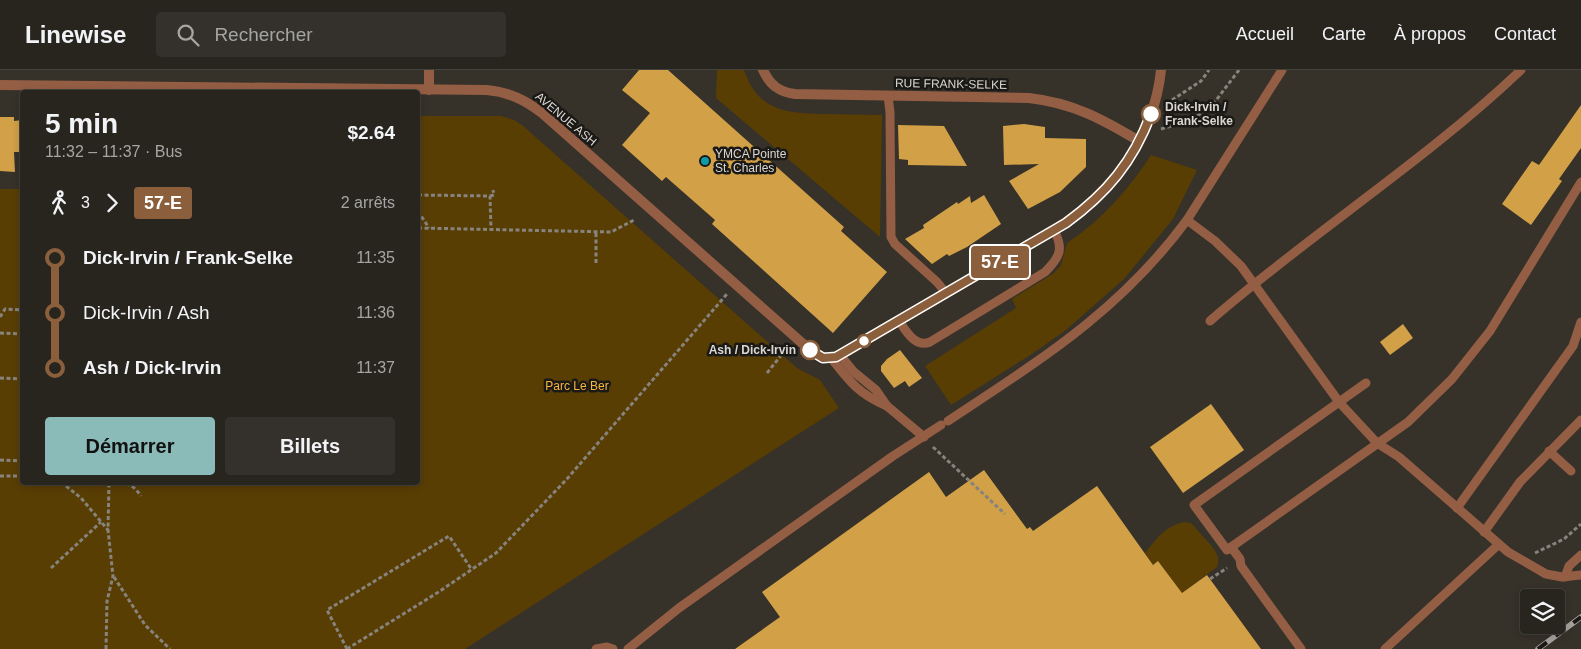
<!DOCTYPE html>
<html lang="fr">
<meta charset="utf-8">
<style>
body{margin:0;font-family:Arial,sans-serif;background:#34312c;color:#f1f3f6;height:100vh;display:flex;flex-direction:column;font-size:19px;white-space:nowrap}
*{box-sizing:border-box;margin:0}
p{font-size:16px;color:#a5a5a4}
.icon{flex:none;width:28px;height:28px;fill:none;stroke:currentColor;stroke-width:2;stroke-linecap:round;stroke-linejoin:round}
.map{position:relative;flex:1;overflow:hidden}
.panel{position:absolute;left:20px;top:20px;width:400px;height:395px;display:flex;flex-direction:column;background:#28251f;border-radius:5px;box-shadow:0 2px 8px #0003,0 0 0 1px #44423d}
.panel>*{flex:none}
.badge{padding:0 10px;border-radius:4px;font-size:18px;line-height:32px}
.tools{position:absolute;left:1520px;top:519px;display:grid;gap:10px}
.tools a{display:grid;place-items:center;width:45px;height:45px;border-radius:5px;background:#28251f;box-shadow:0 2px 8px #0003,0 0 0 1px #44423d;font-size:25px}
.map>.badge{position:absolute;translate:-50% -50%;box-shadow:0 0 0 2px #fff}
.legs{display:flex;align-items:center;gap:8px;height:55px;padding:0 25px;font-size:16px}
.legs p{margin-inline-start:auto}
.head{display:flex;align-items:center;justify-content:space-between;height:85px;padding:0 25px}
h1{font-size:28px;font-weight:700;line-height:38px}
.cta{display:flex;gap:10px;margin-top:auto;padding:10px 25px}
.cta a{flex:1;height:58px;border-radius:5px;background:#8bbbb9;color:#111;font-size:20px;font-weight:700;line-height:58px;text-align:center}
.cta a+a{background:#34312c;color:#f1f3f6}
ul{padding:0 25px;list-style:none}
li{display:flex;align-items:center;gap:18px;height:55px;font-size:19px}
li i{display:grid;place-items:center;width:8px;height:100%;margin:0 6px;background:currentColor}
li i::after{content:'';width:12px;height:12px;margin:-6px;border:4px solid;border-radius:50%;background:#28251f}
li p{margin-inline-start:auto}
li:first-child i{background:linear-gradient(#0000 50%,currentColor 0)}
li:last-child i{background:linear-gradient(currentColor 50%,#0000 0)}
header{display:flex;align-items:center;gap:30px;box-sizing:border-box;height:70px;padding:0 25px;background:#28251f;border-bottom:1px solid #44423d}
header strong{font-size:24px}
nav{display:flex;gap:28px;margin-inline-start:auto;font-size:18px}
.search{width:350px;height:45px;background:#34312c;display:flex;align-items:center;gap:12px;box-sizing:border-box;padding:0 18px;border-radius:5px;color:#a5a5a4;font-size:19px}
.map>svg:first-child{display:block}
.green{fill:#593e04}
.building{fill:#d2a047}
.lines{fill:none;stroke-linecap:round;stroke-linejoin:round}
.path{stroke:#87837d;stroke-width:3;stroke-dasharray:4 2.5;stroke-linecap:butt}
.lane{stroke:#945e44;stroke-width:9}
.street{stroke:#945e44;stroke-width:10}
.rail-casing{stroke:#a5a29d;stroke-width:5.5}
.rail{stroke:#1b1916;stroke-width:4;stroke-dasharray:11;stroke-linecap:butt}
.line-1-casing{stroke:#fff;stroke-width:11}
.line-1{stroke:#8b5e3c;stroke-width:8}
.stop-1-dot{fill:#fff;stroke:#8b5e3c;stroke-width:2.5}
.culture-dot{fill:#0f9aa8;stroke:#1b1916;stroke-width:2}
.labels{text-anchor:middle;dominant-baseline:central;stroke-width:5;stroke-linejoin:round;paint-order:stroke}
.street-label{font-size:12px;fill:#dad7d3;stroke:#1b1916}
.stop-label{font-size:12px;font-weight:bold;fill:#dad7d3;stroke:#1b1916;text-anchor:start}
.poi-label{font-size:12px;fill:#dad7d3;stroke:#1b1916;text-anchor:start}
.park-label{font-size:12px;fill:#f7b63c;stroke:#1b1916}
</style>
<header>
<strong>Linewise</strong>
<div class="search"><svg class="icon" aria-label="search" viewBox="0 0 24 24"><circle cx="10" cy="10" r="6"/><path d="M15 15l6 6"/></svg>Rechercher</div>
<nav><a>Accueil</a><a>Carte</a><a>À propos</a><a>Contact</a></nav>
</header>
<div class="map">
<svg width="1581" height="579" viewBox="0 0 1581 579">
<rect width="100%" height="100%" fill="#363129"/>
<g class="green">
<path d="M717 0H744C758 41 786 43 824 44 844 44 863 45 882 45L880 167 716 28Z"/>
<polygon points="418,46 501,46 514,50 522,55 797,298 820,310 839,338 465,579 0,579 0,119 22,119 22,412 418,412"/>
<path d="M1151 85 1197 100 1173 149 1124 209 1066 260 1032 284 951 335 925 296 1016 238 1012 229 1054 203 1061 195 1067 173C1102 150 1128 120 1151 85Z"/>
<path d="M1185 452 1191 453 1195 457C1203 469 1224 482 1217 497L1182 523 1159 492 1153 495 1145 483C1157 468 1165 456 1185 452Z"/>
</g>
<g class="building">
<polygon points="639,0 668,0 844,157 841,161 887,202 833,263 712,154 715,150 666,107 662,111 622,75 650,43 622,20"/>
<polygon points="1581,35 1581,78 1559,109 1562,111 1531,155 1502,134 1532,91 1539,95"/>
<polygon points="0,47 14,47 14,51 22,50 22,82 14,82 15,102 0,101"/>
<polygon points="1024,54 1045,57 1045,68 1086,69 1086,97 1060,122 1028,139 1009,111 1039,94 1004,95 1003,56"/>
<polygon points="898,55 944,56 967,96 908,95 908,90 899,89"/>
<polygon points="984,125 1001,154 967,177 949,186 947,184 932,194 905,169 924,158 923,155 957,132 958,134 970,126 971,133"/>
<polygon points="1403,254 1413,268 1390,285 1380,272"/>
<polygon points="900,280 922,308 909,317 905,311 894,318 881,301 881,296 887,289"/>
<polygon points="1211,334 1244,380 1183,423 1150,377"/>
<polygon points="984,400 1027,459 1030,457 1033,461 1097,416 1153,495 1158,491 1182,523 1207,505 1261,579 735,579 780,547 762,522 929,402 946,427"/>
</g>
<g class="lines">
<g class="path">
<polyline points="1172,30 1201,11 1209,0"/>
<polyline points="1161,59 1192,50 1214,33 1239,0"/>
<polyline points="418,125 490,126 491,159"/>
<polyline points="490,126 494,125 493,120"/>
<polyline points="418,141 429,158"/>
<polyline points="418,158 611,162 634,150"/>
<polyline points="596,193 596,161"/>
<polyline points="0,247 5,239 22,240"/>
<polyline points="0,263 22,264"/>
<polyline points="767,303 783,283"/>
<polyline points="0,308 22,309"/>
<polyline points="933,377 1005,444"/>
<polyline points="0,390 22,391"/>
<polyline points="0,406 22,406"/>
<polyline points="61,412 81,428 108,460"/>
<path d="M113 412C127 413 133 414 141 426"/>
<polyline points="1535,483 1564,469 1581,454"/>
<polyline points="51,498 101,452"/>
<polyline points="114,507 145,555 170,579"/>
<polyline points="1210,509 1227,498"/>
<polyline points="106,579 107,531 113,506 108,460 109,412"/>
<polyline points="347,579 437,523 496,483 566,410 727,224"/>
<polyline points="347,579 327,540 449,466 472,500"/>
</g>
<g class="lane">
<polyline points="888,26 890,42 891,167 895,174 937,212 946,223"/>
<polyline points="1187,150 1282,0"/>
<path d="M899 251C906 261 915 278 930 272L1045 202C1060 187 1064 179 1054 160"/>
<path d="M1210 251C1311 163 1424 92 1521 0"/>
<polyline points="840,285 854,302 876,320 887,336 924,367"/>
<path d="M832 289C850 312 859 324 887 336"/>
<polyline points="1366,313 1194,435 1227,480 1408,352 1452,309 1490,261 1581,112"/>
<path d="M948 351C1040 290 1120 241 1187 150L1215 171 1241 196 1339 332 1377 373 1399 387 1508 482 1546 504 1562 507 1581 505"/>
<polyline points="1549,381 1571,401"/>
<polyline points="1457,438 1573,276 1581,252"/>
<polyline points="1484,462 1520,412 1581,350"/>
<polyline points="1231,477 1240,489 1241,496 1301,579"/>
<polyline points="1565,507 1569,496 1581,485"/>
<polyline points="596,579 607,577 613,579"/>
<polyline points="628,579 679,538 893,386 941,355"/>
<polyline points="1385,579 1498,475"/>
</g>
<g class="street">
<polyline points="429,0 429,20"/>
<path d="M763 0C770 15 779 22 795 24L1029 28C1073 33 1102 49 1139 71"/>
<path d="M0 15 487 20C509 22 525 30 542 43L810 280C823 290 830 290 844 283L1054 160C1111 125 1154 68 1161 0"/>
</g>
<defs>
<polyline id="rail" points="1538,579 1581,547"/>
</defs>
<use href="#rail" class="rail-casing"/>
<use href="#rail" class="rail"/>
</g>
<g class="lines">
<defs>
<path id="line-1" d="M810 280 823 288 836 287 1066 153C1107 123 1133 92 1151 44"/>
</defs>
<use href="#line-1" class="line-1-casing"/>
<use href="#line-1" class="line-1"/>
</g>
<g class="stop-1-dot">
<circle cx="1151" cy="44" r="9"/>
<circle cx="864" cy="271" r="6"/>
<circle cx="810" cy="280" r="9"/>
</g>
<circle class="culture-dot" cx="705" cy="91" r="5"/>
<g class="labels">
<g class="street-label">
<text transform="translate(951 14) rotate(1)">RUE FRANK-SELKE</text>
<text transform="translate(566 49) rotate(40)">AVENUE ASH</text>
</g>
<g class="stop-label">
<text x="1165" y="37">Dick-Irvin /<tspan x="1165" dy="14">Frank-Selke</tspan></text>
<text x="796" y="280" text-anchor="end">Ash / Dick-Irvin</text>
</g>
<g class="poi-label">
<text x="715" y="84">YMCA Pointe<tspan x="715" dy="14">St. Charles</tspan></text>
</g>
<g class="park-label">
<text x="577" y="316">Parc Le Ber</text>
</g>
</g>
</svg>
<div class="tools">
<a><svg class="icon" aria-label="layers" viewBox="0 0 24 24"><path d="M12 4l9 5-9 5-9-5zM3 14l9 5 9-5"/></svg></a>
</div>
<b class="badge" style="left:1000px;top:192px;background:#8b5e3c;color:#fff">57-E</b>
<section class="panel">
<div class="head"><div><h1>5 min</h1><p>11:32 – 11:37 · Bus</p></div><b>$2.64</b></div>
<div class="legs"><svg class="icon" aria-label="walk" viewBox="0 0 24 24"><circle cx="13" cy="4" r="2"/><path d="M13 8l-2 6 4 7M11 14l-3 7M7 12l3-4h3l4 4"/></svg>3<svg class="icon" aria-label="forward" viewBox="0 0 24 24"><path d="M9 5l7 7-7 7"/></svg><b class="badge" style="background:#8b5e3c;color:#fff">57-E</b><p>2 arrêts</p></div>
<ul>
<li><i style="color:#8b5e3c"></i><b>Dick-Irvin / Frank-Selke</b><p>11:35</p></li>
<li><i style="color:#8b5e3c"></i><span>Dick-Irvin / Ash</span><p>11:36</p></li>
<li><i style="color:#8b5e3c"></i><b>Ash / Dick-Irvin</b><p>11:37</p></li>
</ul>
<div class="cta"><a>Démarrer</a><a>Billets</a></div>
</section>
</div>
